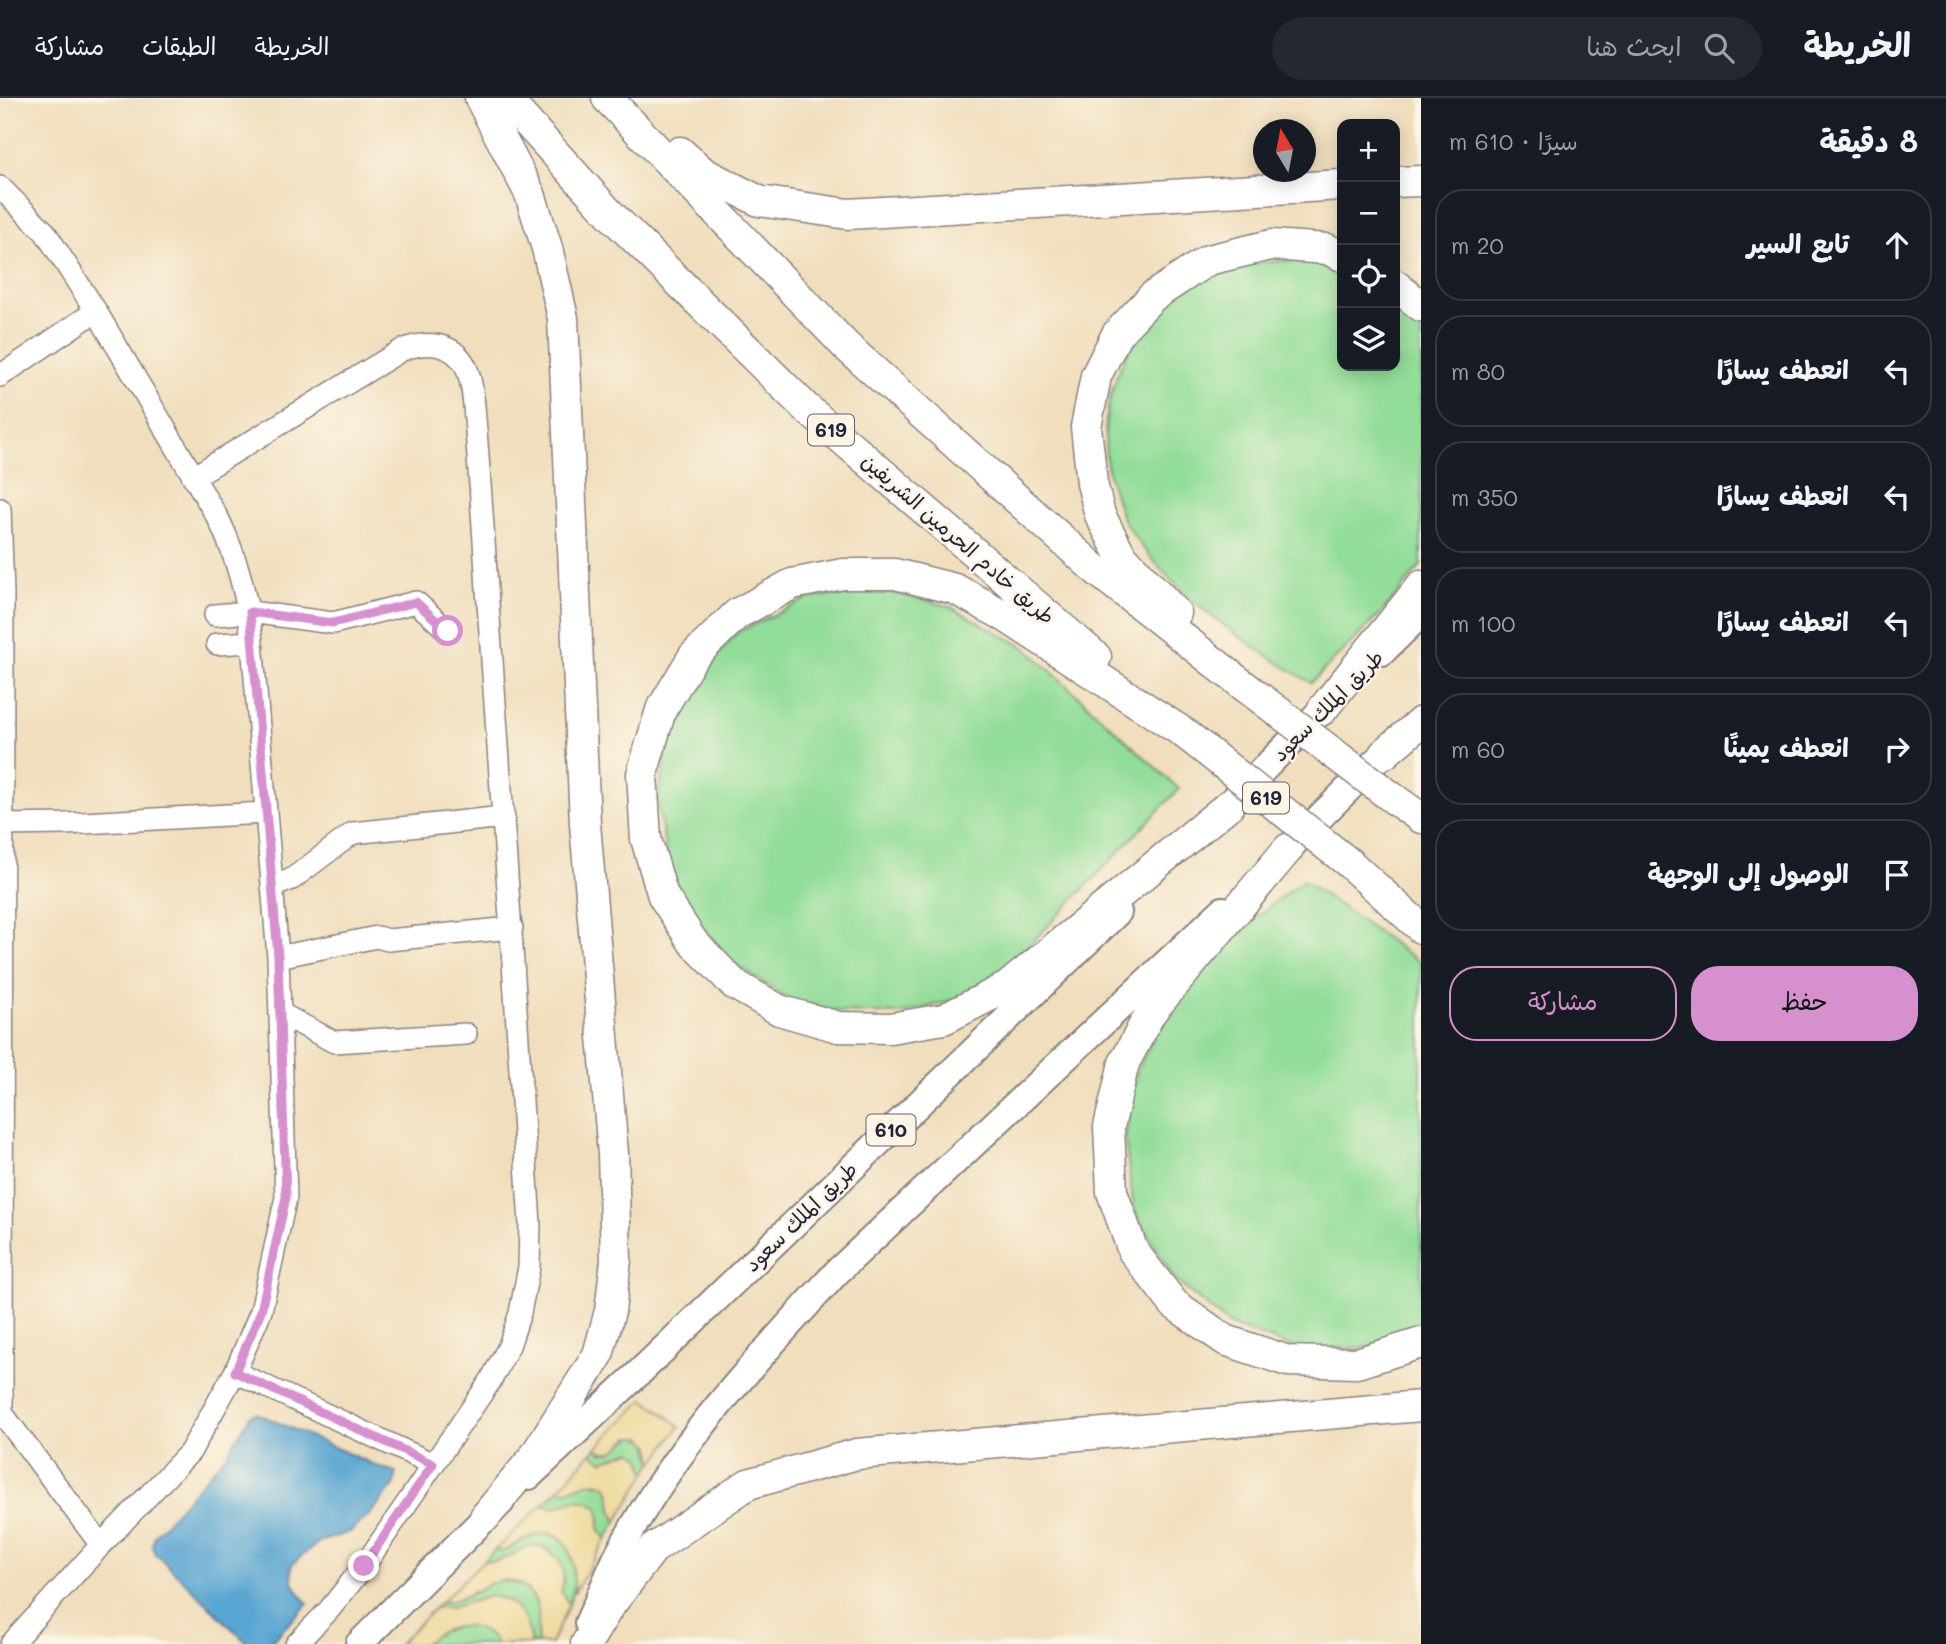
<!DOCTYPE html>
<html lang="ar">
<meta charset="utf-8">
<style>
body{margin:0;font-family:Mali,"Playpen Sans Arabic",sans-serif;background:#242831;color:#f1f3f6;direction:rtl}
.controls{position:absolute;right:21px;top:21px;display:grid;overflow:hidden;border-radius:14px;box-shadow:0 4px 18px #0003}
.controls button{width:63px;height:63px;display:grid;place-items:center;padding:0;border:0;border-bottom:2px solid #363941;background:#171b24;color:#f1f3f6;font:35px sans-serif}
.compass{position:absolute;left:1253px;top:21px;width:63px;height:63px;border-radius:50%;background:#171b24;box-shadow:0 4px 18px #0003;rotate:350deg}
.stop{position:absolute;width:21px;height:21px;margin:-16px;border:5px solid #d690ce;border-radius:50%;background:#fff}
.stop.end{background:#d690ce;border-color:#fff;box-shadow:0 2px 7px #0008}
.list{margin:0;padding:0;list-style:none}
h2{display:flex;justify-content:space-between;align-items:center;height:91px;margin:0;padding:0 28px;font-size:30px}
h2 small{font-size:23px;font-weight:400;color:#9ea1a6}
.list li{display:grid;grid-template-columns:46px 1fr auto;gap:21px;align-items:center;box-sizing:border-box;height:112px;margin:0 14px 14px;padding:0 14px;border:2px solid #363941;border-radius:28px}
.list b{display:block;font-size:26px;white-space:nowrap}
.list em{font-size:23px;font-style:normal;color:#9ea1a6}
.actions{display:flex;gap:14px;padding:21px 28px}
.actions a{flex:1;padding:16px 0;border:2px solid #d690ce;border-radius:28px;text-align:center;font-size:24px;color:#d690ce}
.actions .main{background:#d690ce;color:#111}
.icon{flex:none;width:38px;height:38px;fill:none;stroke:currentColor;stroke-width:2;stroke-linecap:round;stroke-linejoin:round}
.map{position:relative;flex:none;width:1421px;height:1546px;overflow:hidden;direction:ltr}
header{display:flex;align-items:center;gap:42px;box-sizing:border-box;height:98px;padding:0 35px;background:#171b24;border-bottom:2px solid #363941}
header strong{font-size:33px}
nav{display:flex;gap:38px;margin-inline-start:auto;font-size:24px}
.search{width:490px;height:63px;background:#242831;display:flex;align-items:center;gap:18px;box-sizing:border-box;padding:0 24px;border-radius:38px;color:#9ea1a6;font-size:26px}
main{display:flex}
aside{flex:1;background:#171b24}
.map>svg:first-child{display:block}
.green{fill:#92dd99;stroke:#5a806a;stroke-width:2}
.sand{fill:#eeda9e;stroke:#887e6c;stroke-width:2}
.water{fill:#5aa6d2;stroke:#3e6486;stroke-width:2}
.lines{fill:none;stroke-linecap:round;stroke-linejoin:round}
.minor-casing{stroke:#89807c;stroke-width:24}
.major-casing{stroke:#89807c;stroke-width:30}
.highway-casing{stroke:#89807c;stroke-width:33}
.minor{stroke:#fff;stroke-width:21}
.major{stroke:#fff;stroke-width:26}
.highway{stroke:#fff;stroke-width:30}
.highway-bridge-casing{stroke:#89807c;stroke-width:33;stroke-linecap:butt}
.highway-bridge{stroke:#fff;stroke-width:30}
.route{stroke:#d690ce;stroke-width:9}
.labels{text-anchor:middle;stroke-width:5;stroke-linejoin:round;paint-order:stroke}
.shield{fill:#fcf5e5;stroke:#63616e;stroke-width:2}
.shield-label{font-size:19px;font-weight:bold;fill:#22223b}
.street-label{font-size:21px;fill:#22223b;stroke:#fcf5e5}
</style>
<header>
<strong>الخريطة</strong>
<div class="search"><svg class="icon" aria-label="search" viewBox="0 0 24 24"><circle cx="10" cy="10" r="6"/><path d="M15 15l6 6"/></svg>ابحث هنا</div>
<nav><a>الخريطة</a><a>الطبقات</a><a>مشاركة</a></nav>
</header>
<main>
<aside>
<h2>8 دقيقة<small>سيرًا · 610 m</small></h2>
<ul class="list">
<li><svg class="icon" aria-label="ahead" viewBox="0 0 24 24"><path d="M12 20V5M6 11l6-6 6 6"/></svg><div><b>تابع السير</b></div><em>20 m</em></li>
<li><svg class="icon" aria-label="left" viewBox="0 0 24 24"><path d="M17 20v-9H6M10 6l-5 5 5 5"/></svg><div><b>انعطف يسارًا</b></div><em>80 m</em></li>
<li><svg class="icon" aria-label="left" viewBox="0 0 24 24"><path d="M17 20v-9H6M10 6l-5 5 5 5"/></svg><div><b>انعطف يسارًا</b></div><em>350 m</em></li>
<li><svg class="icon" aria-label="left" viewBox="0 0 24 24"><path d="M17 20v-9H6M10 6l-5 5 5 5"/></svg><div><b>انعطف يسارًا</b></div><em>100 m</em></li>
<li><svg class="icon" aria-label="right" viewBox="0 0 24 24"><path d="M7 20v-9h11M14 6l5 5-5 5"/></svg><div><b>انعطف يمينًا</b></div><em>60 m</em></li>
<li><svg class="icon" aria-label="arrive" viewBox="0 0 24 24"><path d="M6 21V4h12l-3 4 3 4H6"/></svg><div><b>الوصول إلى الوجهة</b></div></li>
</ul>
<div class="actions"><a class="main">حفظ</a><a>مشاركة</a></div>
</aside>
<div class="map">
<svg width="1421" height="1546" viewBox="0 0 1421 1546">
<rect width="100%" height="100%" fill="#fcf5e5"/>
<filter id="ink" filterUnits="userSpaceOnUse"><feTurbulence type="fractalNoise" baseFrequency=".0143" numOctaves="2"/><feDisplacementMap in="SourceGraphic" scale="14" xChannelSelector="R" yChannelSelector="G"/><feConvolveMatrix kernelMatrix="1 2 1 2 8 2 1 2 1" color-interpolation-filters="sRGB"/></filter>
<filter id="wash" filterUnits="userSpaceOnUse"><feTurbulence type="fractalNoise" baseFrequency=".00686" numOctaves="4" result="noise"/><feDisplacementMap in="SourceGraphic" scale="28" xChannelSelector="R" yChannelSelector="G"/><feGaussianBlur stdDeviation="1.57" result="paint"/><feColorMatrix in="noise" values="0 0 0 0 0 0 0 0 0 0 0 0 0 0 0 0 0 1.4 0 .05"/><feComposite in="paint" operator="in"/></filter>
<g filter="url(#wash)">
<rect width="100%" height="100%" fill="#f0debd"/>
<path class="green" d="M 1301,162 L 1342,171 L 1342,268 L 1395,268 L 1395,200 L 1421,228 L 1421,468 L 1382,514 L 1311,585 C 1238,540 1172,498 1124,423 C 1118,413 1116,399 1112,388 C 1087,306 1132,209 1213,176 C 1242,165 1270,163 1301,162 Z
M 880,492 L 949,508 L 1026,550 L 1179,691 L 1004,874 L 964,899 L 902,916 L 839,914 L 790,902 L 729,862 L 689,813 L 669,770 L 657,702 L 666,659 L 690,588 L 738,534 L 809,500 Z
M 1303,782 L 1421,865 L 1421,1230 L 1370,1249 L 1301,1252 L 1230,1227 L 1174,1181 L 1134,1112 L 1125,1041 L 1137,972 L 1169,912 L 1233,837 Z
M 635,1338 C 654,1342 647,1351 653,1365 L 646,1375 L 640,1359 L 632,1353 L 603,1363 L 591,1355 L 596,1350 L 603,1355 Z
M 590,1384 L 606,1387 C 614,1398 609,1413 617,1423 L 606,1441 L 599,1431 L 600,1416 C 586,1414 553,1412 543,1406 L 557,1393 L 567,1393 Z
M 544,1435 C 553,1437 564,1439 569,1448 C 578,1463 575,1492 569,1506 L 561,1494 C 564,1483 562,1478 559,1467 C 544,1424 509,1470 483,1463 L 496,1451 L 500,1454 C 516,1449 527,1438 544,1435 Z
M 495,1483 C 518,1482 536,1492 539,1517 C 540,1527 537,1536 538,1546 L 531,1546 C 530,1533 526,1526 519,1515 C 494,1479 468,1516 436,1509 L 441,1504 C 463,1506 476,1491 495,1483 Z
M 459,1528 C 477,1528 487,1532 498,1546 L 423,1546 L 441,1534 Z"/>
<path class="sand" d="M 644,1301 L 680,1328 L 653,1365 L 651,1348 L 642,1339 L 629,1339 C 618,1351 611,1360 596,1350 Z
M 632,1353 L 640,1359 L 646,1375 L 617,1423 C 609,1413 614,1398 606,1387 C 584,1378 575,1395 557,1393 L 591,1355 L 603,1363 Z
M 572,1403 L 585,1403 L 597,1408 L 600,1416 L 599,1431 L 606,1441 L 574,1495 C 575,1470 573,1426 536,1437 C 523,1440 513,1450 500,1454 L 496,1451 L 543,1406 L 554,1410 Z
M 530,1447 C 557,1452 569,1467 561,1494 L 569,1506 L 551,1546 L 538,1546 C 536,1533 541,1520 537,1507 C 535,1500 530,1494 524,1489 C 496,1467 470,1506 441,1504 L 483,1463 C 501,1467 514,1454 530,1447 Z
M 491,1498 C 519,1503 528,1520 531,1546 L 498,1546 C 483,1527 461,1523 439,1535 C 433,1538 427,1545 420,1546 C 414,1546 405,1546 398,1546 L 436,1509 L 451,1510 Z"/>
<path class="water" d="M 256,1315 L 379,1369 L 396,1374 L 395,1386 L 371,1415 L 350,1434 L 319,1444 L 292,1466 C 290,1484 296,1492 308,1506 L 269,1546 L 248,1546 L 155,1455 L 152,1447 L 155,1437 L 227,1356 L 250,1318 Z"/>
</g>
<g filter="url(#ink)">
<g class="lines">
<defs>
<path id="minor" d="M 0,89 L 45,134 L 96,213 L 219,422 C 238,462 248,500 252,544 L 278,859 L 286,1099 L 261,1213 L 235,1274 L 190,1354 L 101,1447 L 11,1546
M 0,278 L 96,213
M 193,379 L 402,252 C 425,243 453,243 466,269 C 474,287 474,313 476,332 C 480,385 484,438 487,491 C 502,703 517,914 530,1126 L 529,1169 L 520,1215 L 509,1248 L 491,1282 L 364,1468 L 329,1512 L 296,1546
M 0,411 L 3,496 L 2,1315 L 101,1447
M 215,517 L 250,514 L 333,525 L 416,504 L 448,533
M 217,546 L 252,544
M 0,727 L 65,726 L 265,715
M 272,789 L 292,781 L 353,735 L 504,719
M 278,859 L 377,839 L 388,842 L 512,830
M 280,915 L 334,944 L 466,936
M 235,1274 L 433,1366"/>
<path id="major" d="M 1382,554 L 1421,516
M 1236,699 L 1317,617
M 1292,747 L 1376,663
M 529,1378 L 643,1271 L 1118,814
M 588,1525 C 598,1504 606,1482 616,1461 C 670,1353 756,1262 837,1174 L 1223,812
M 359,1546 L 501,1404"/>
<path id="highway" d="M 480,0 L 530,96 L 547,150 L 563,220 L 585,726 L 613,1056 L 616,1162 L 610,1213 L 598,1257 L 534,1359 L 485,1419
M 505,0 L 610,116 L 805,309 L 1096,559
M 607,0 L 846,248 L 1095,471 L 1243,587
M 680,54 L 704,75 L 759,103 L 848,116 L 1342,87
M 1395,84 L 1421,83
M 1395,187 L 1421,208
M 1176,515 L 1121,457 L 1100,417 L 1092,385 L 1086,329 L 1096,278 L 1117,236 L 1152,199 L 1208,162 L 1271,147 L 1327,151 L 1342,158
M 1322,612 L 1421,488
M 1184,635 L 1003,517 L 955,491 L 895,476 L 843,476 L 792,486 L 737,516 L 693,559 L 661,612 L 642,676 L 646,741 L 663,798 L 693,844 L 734,886 L 779,912 L 838,929 L 890,930 L 944,921 L 1007,889 L 1229,707
M 1384,656 L 1421,624
M 1390,698 L 1421,720
M 1288,751 L 1151,914 L 1124,965 L 1109,1029 L 1112,1094 L 1133,1153 L 1174,1206 L 1225,1242 L 1288,1263 L 1357,1265 L 1421,1245
M 1349,765 L 1421,830
M 586,1546 L 608,1510 L 653,1451 L 748,1386 L 857,1356 L 1421,1308"/>
</defs>
<use href="#minor" class="minor-casing"/>
<use href="#major" class="major-casing"/>
<use href="#highway" class="highway-casing"/>
<use href="#minor" class="minor"/>
<use href="#major" class="major"/>
<use href="#highway" class="highway"/>
<defs>
<path id="highway-bridge" d="M 1243,587 L 1390,698
M 1184,635 L 1349,765"/>
</defs>
<use href="#highway-bridge" class="highway-bridge-casing"/>
<use href="#highway-bridge" class="highway-bridge"/>
</g>
</g>
<g class="lines" filter="url(#ink)">
<path class="route" d="M 364,1468 L 433,1366 L 235,1274 L 261,1213 L 286,1099 L 278,859 L 250,514 L 333,525 L 416,504 L 448,533"/>
</g>
<g class="labels">
<g class="shield">
<rect x="808" y="316.5" width="46" height="31" rx="5"/>
<rect x="1243" y="684.5" width="46" height="31" rx="5"/>
<rect x="866.5" y="1016.5" width="49" height="31" rx="5"/>
</g>
<g class="shield-label">
<text x="831" y="339">619</text>
<text x="1266" y="707">619</text>
<text x="891" y="1039">610</text>
</g>
<g class="street-label">
<text transform="translate(958 441) rotate(41)" y="7">طريق خادم الحرمين الشريفين</text>
<text transform="translate(1328 608) rotate(-45)" y="7">طريق الملك سعود</text>
<text transform="translate(801 1119) rotate(-44)" y="7">طريق الملك سعود</text>
</g>
</g>
</svg>
<div class="controls">
<button>+</button>
<button>−</button>
<button><svg class="icon" aria-label="locate" viewBox="0 0 24 24"><circle cx="12" cy="12" r="6"/><path d="M12 2v4M12 18v4M2 12h4M18 12h4"/></svg></button>
<button><svg class="icon" aria-label="layers" viewBox="0 0 24 24"><path d="M12 4l9 5-9 5-9-5zM3 14l9 5 9-5"/></svg></button>
</div>
<svg class="compass" viewBox="-18 -18 36 36"><path d="M0-13l5 13h-10z" fill="#e53935"/><path d="M0 13l5-13h-10z" fill="#9ea1a6"/></svg>
<div class="stop" style="left:448px;top:533px"></div>
<div class="stop end" style="left:364px;top:1468px"></div>
</div>
</main>
